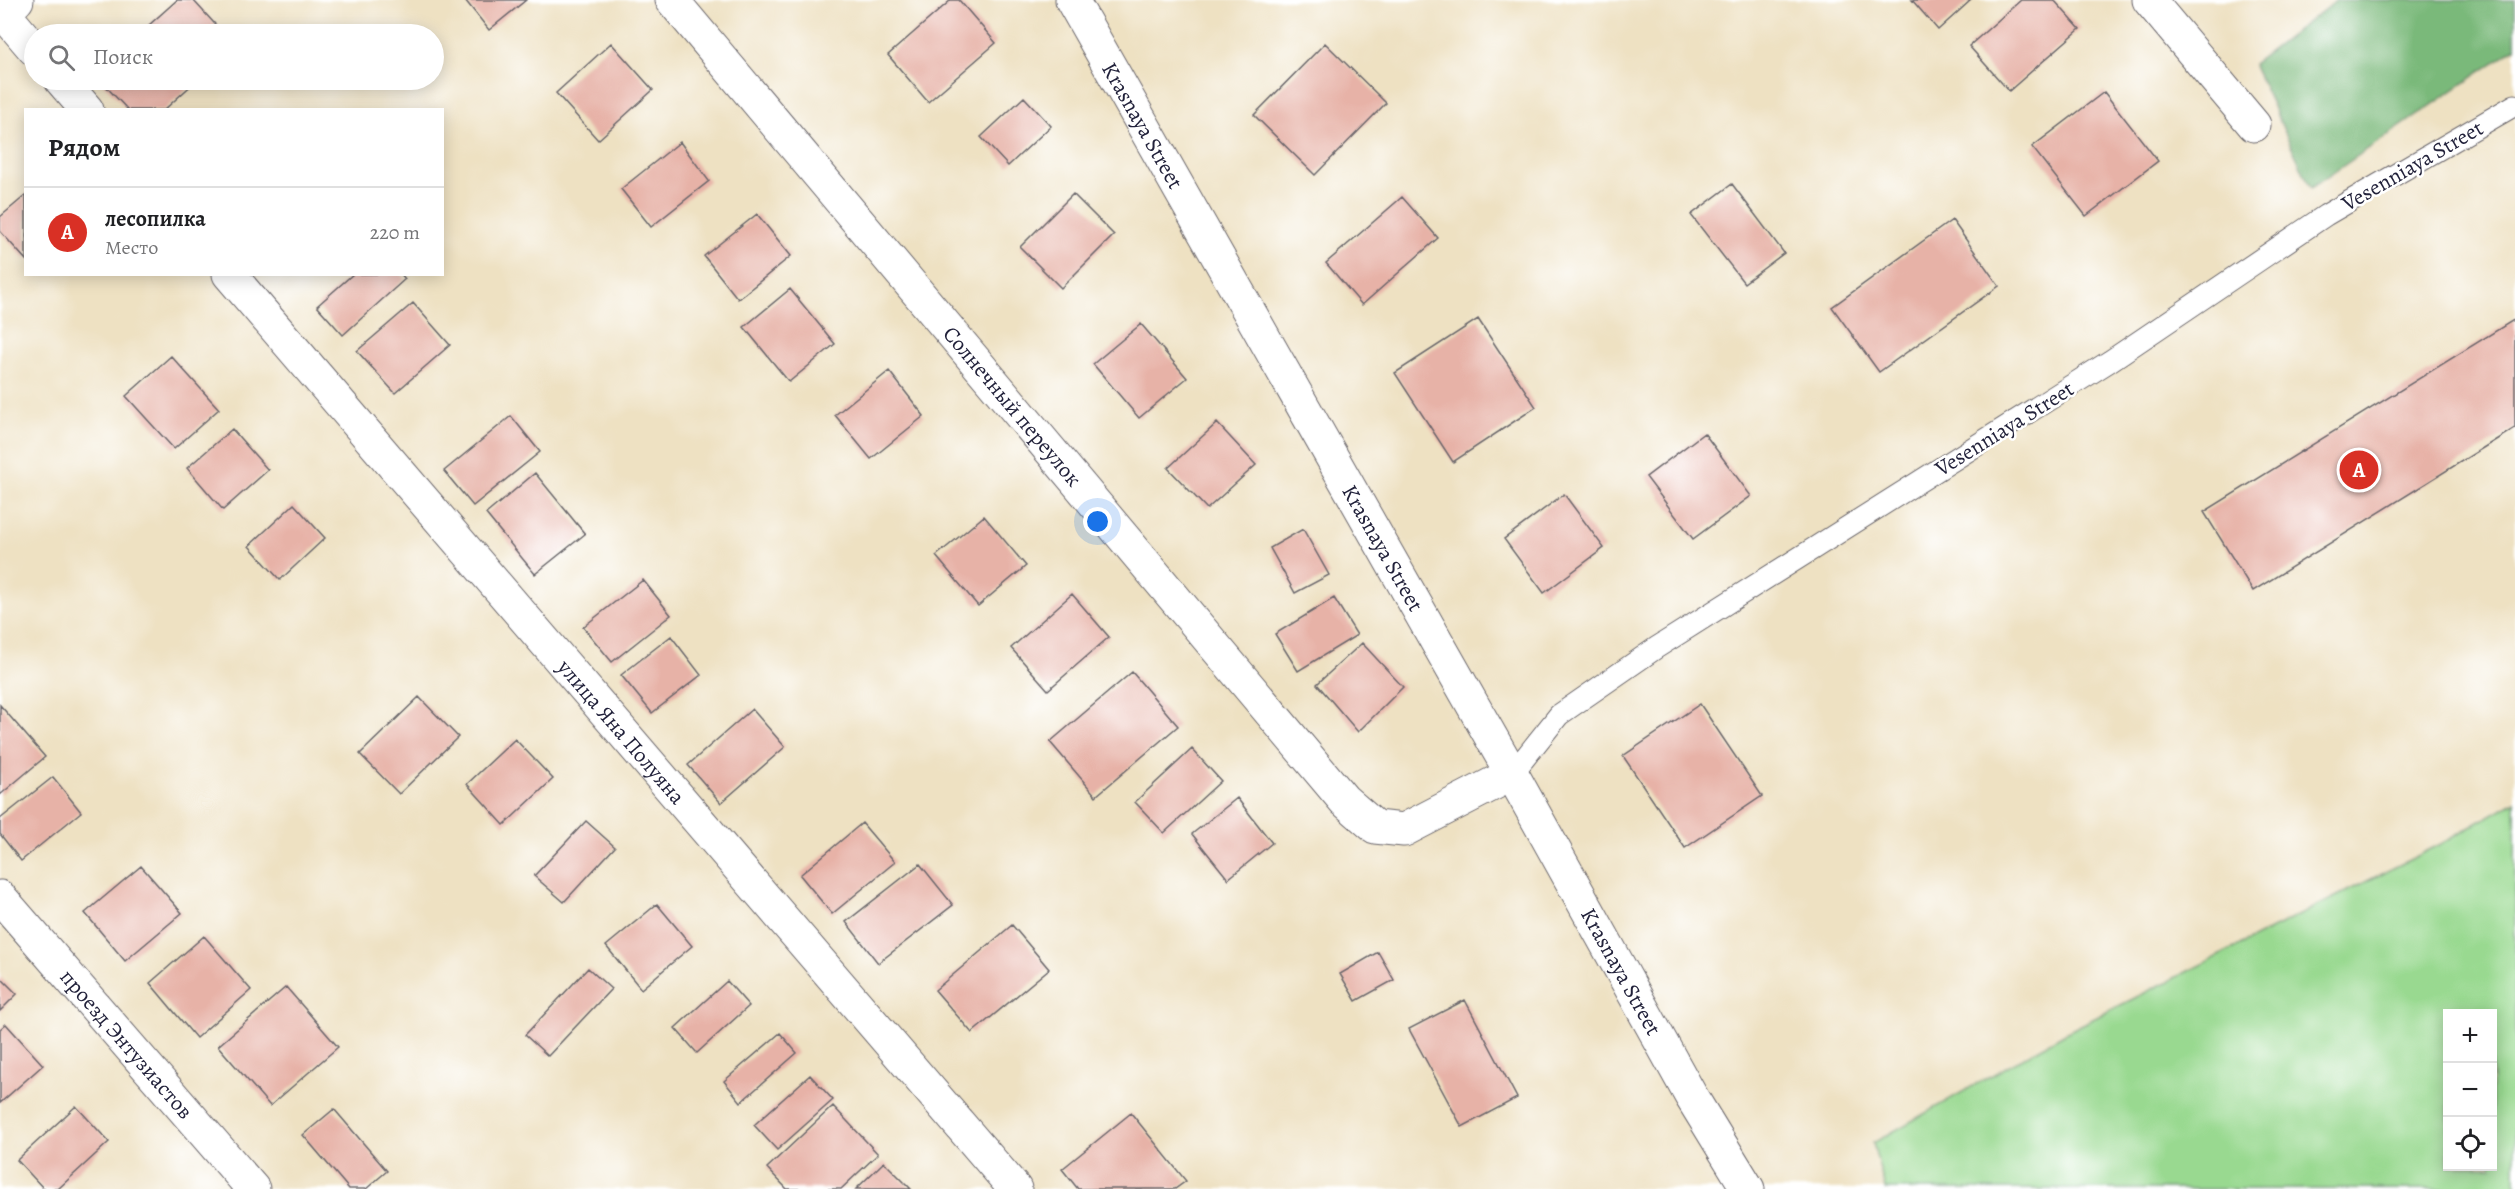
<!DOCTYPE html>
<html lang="ru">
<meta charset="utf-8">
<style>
body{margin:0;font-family:Alegreya,serif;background:#f6f6f6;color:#202124}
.controls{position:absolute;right:18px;bottom:18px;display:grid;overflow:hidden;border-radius:0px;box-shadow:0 3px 15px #0003}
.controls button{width:54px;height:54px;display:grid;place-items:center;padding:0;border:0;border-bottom:2px solid #e0e0e0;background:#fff;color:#202124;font:30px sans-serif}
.you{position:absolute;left:1098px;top:522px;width:21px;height:21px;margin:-15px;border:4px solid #fff;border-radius:50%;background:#1a73e8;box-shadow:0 0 0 9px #1a73e833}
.badge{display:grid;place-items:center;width:39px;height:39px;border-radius:50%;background:#d93025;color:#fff;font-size:20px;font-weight:700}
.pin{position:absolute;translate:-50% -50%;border:3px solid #fff;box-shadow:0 2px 6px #0006}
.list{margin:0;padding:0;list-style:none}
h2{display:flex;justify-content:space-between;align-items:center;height:78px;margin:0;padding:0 24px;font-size:26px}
h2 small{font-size:20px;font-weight:400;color:#757577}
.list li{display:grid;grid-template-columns:39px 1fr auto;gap:18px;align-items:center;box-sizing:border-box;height:90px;padding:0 24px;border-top:2px solid #e0e0e0}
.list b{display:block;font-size:22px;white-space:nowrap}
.list p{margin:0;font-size:20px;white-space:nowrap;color:#757577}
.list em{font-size:20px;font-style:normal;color:#757577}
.icon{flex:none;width:33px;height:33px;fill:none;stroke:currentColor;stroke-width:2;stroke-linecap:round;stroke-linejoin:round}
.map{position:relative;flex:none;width:2515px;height:1189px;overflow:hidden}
.search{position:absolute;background:#fff;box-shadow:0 3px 15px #0003;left:24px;top:24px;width:420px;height:66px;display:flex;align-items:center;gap:15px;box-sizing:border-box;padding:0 21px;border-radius:33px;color:#757577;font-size:22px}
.panel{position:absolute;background:#fff;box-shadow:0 3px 15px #0003;left:24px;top:108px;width:420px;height:168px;border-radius:0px}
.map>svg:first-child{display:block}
.green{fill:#99d990;stroke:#5e7e66;stroke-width:1.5;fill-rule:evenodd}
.forest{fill:#7ab97a;stroke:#4e6e5a;stroke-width:1.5}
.building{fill:#e7b2a7}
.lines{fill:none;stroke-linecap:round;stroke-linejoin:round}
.lane-casing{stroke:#69656a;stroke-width:23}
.street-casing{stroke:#69656a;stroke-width:35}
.secondary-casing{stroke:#69656a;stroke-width:35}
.lane{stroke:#fff;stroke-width:21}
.street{stroke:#fff;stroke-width:33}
.secondary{stroke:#fff;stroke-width:33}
.labels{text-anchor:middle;stroke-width:5;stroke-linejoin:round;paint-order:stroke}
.street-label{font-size:22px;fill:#22223b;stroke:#fff}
</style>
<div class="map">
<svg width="2515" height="1189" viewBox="0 0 2515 1189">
<rect width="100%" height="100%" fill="#fff"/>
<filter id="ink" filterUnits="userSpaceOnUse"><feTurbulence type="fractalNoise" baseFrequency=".0167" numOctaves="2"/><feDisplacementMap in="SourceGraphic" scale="12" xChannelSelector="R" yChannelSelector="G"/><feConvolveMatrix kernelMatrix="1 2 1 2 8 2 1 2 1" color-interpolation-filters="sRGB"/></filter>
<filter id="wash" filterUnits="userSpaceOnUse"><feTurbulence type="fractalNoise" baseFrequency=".008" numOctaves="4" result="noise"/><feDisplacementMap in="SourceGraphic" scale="24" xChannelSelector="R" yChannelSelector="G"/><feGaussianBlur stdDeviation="1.35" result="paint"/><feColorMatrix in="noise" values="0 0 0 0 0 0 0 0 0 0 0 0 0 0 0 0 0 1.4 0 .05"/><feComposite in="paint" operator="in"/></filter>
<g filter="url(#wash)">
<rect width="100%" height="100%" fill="#eee1c2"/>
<path class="green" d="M 2515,801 L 2515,1189 L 1885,1189 L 1873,1143 L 2069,1031 L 2441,844 ZM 2448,1014 L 2492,1014 L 2492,1166 L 2448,1166 Z"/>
<path class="forest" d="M 2337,0 L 2515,0 L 2515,48 L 2311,188 L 2253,64 Z"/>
<g id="blocks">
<path class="building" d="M 177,0 L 193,0 L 224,34 L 139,34 Z
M 465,0 L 526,0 L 489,30 Z
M 951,0 L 959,0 L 996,43 L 928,102 L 888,55 Z
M 1912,0 L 1971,0 L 1938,30 Z
M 2021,0 L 2054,0 L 2080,29 L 2009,91 L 1969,46 Z
M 611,43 L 653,90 L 598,140 L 556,93 Z
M 1325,43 L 1386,103 L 1315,175 L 1254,115 Z
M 100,80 L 197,80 L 164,110 L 128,110 Z
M 2104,92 L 2158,161 L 2086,216 L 2032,147 Z
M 1024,97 L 1051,126 L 1008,166 L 981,137 Z
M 680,142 L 709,181 L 651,227 L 621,189 Z
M 1732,184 L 1784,253 L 1744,283 L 1691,215 Z
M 1073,194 L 1114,235 L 1061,288 L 1020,247 Z
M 26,195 L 26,260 L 0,231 L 0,217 Z
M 1402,197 L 1438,238 L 1362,305 L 1326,263 Z
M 757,214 L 791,256 L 738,299 L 704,256 Z
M 1952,220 L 1999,286 L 1879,372 L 1832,307 Z
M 353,274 L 401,274 L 405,279 L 343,335 L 317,306 Z
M 790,289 L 835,344 L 789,382 L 744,327 Z
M 413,303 L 450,345 L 395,393 L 357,351 Z
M 1478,319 L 1536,407 L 1453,462 L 1395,373 Z
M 2515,319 L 2515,428 L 2253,591 L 2204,512 Z
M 1141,324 L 1187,378 L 1139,418 L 1093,364 Z
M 171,356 L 219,409 L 174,449 L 126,396 Z
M 889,371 L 924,416 L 871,459 L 835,415 Z
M 511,416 L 540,452 L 473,506 L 444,471 Z
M 1217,423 L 1256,465 L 1207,509 L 1168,468 Z
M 232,429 L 268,470 L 223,510 L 187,468 Z
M 1704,433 L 1751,496 L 1693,539 L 1646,477 Z
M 535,473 L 585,534 L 535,574 L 486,514 Z
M 1564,494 L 1604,548 L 1544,593 L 1504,539 Z
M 294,504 L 325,538 L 280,580 L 249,546 Z
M 984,516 L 1026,566 L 978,606 L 936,556 Z
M 1303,529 L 1329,575 L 1295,593 L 1270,548 Z
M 643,580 L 671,615 L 612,662 L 583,627 Z
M 1072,594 L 1109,637 L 1048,690 L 1011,648 Z
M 1334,598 L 1357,635 L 1298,671 L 1275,634 Z
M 671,636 L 701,675 L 652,713 L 621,675 Z
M 1362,643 L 1403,687 L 1358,732 L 1317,684 Z
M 1132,672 L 1178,726 L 1096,796 L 1050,742 Z
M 419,697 L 458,737 L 399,794 L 360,754 Z
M 1700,704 L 1762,796 L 1685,848 L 1623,756 Z
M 0,705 L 45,757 L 0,795 Z
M 752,709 L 785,747 L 721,803 L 688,765 Z
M 515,739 L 553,779 L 504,825 L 467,784 Z
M 1192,749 L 1221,781 L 1164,833 L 1135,802 Z
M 53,777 L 81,812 L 21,861 L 0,834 L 0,819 Z
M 1237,798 L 1272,843 L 1228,879 L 1192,834 Z
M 586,821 L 615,847 L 564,902 L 534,876 Z
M 862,823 L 895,862 L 832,914 L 800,875 Z
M 920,864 L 953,905 L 878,963 L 846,922 Z
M 141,866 L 182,913 L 125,961 L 85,913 Z
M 657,904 L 692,946 L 641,989 L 606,946 Z
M 1012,925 L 1049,969 L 972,1033 L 935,990 Z
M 204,936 L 251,990 L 196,1038 L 150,983 Z
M 1378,952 L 1394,980 L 1356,1001 L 1340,974 Z
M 588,968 L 611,989 L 548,1056 L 525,1035 Z
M 0,977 L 17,994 L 0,1011 Z
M 727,981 L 749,1006 L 697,1053 L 675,1028 Z
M 286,987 L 338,1047 L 270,1106 L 218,1046 Z
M 1465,1000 L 1517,1098 L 1462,1127 L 1409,1029 Z
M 6,1024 L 43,1065 L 0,1103 L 0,1029 Z
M 780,1033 L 797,1053 L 741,1102 L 724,1081 Z
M 810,1075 L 833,1100 L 777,1150 L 754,1125 Z
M 76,1106 L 109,1142 L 58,1189 L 44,1189 L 17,1160 Z
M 833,1106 L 878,1154 L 841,1189 L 787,1189 L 767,1168 Z
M 334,1109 L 387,1171 L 366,1189 L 349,1189 L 303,1135 Z
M 1131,1113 L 1186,1181 L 1175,1189 L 1078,1189 L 1062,1169 Z
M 884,1162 L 911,1189 L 856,1189 Z"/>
</g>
</g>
<g filter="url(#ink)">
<use href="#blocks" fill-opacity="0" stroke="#69656a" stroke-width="1.5"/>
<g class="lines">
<defs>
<path id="lane" d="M 1512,774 L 1559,715 L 1656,648 L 2110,361 L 2326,215 L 2515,105"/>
<g id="street">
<path id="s1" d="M 672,0 L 1344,800 L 1375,827 L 1404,830 L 1512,774"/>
<path id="s2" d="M 1072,0 L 1512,774 L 1691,1096 L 1748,1189"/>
<path d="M 2149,0 L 2254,125"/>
<path d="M 0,9 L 34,49"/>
<path d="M 61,80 L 87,110"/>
<path id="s3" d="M 229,274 L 1015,1189"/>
<path id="s4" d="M 0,897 L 253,1189"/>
</g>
<path id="secondary" d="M 0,17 L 17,0"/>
</defs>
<use href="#lane" class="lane-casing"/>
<use href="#street" class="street-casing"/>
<use href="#secondary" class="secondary-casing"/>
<use href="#lane" class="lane"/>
<use href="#street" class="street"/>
<use href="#secondary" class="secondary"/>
</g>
</g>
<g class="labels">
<g class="street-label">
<text dy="8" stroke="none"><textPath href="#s2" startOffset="144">Krasnaya Street</textPath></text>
<text transform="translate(2412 165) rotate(-30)" y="8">Vesenniaya Street</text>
<text dy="8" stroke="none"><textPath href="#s1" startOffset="530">Солнечный переулок</textPath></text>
<text transform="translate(2004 428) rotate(-32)" y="8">Vesenniaya Street</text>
<text dy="8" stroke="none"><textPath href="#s2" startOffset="630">Krasnaya Street</textPath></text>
<text dy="8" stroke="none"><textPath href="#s3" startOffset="603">улица Яна Полуяна</textPath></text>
<text dy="8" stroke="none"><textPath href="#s2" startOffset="1116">Krasnaya Street</textPath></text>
<text dy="8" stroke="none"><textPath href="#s4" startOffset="194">проезд Энтузиастов</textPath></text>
</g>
</g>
</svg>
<div class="controls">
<button>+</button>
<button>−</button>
<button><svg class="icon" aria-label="locate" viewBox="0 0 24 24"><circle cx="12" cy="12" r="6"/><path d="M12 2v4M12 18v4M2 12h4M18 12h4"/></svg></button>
</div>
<div class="you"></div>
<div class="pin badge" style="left:2359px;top:470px">A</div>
<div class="search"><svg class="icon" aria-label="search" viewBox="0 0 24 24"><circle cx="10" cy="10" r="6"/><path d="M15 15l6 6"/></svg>Поиск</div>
<section class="panel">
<h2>Рядом<small></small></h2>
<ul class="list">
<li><span class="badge">A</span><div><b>лесопилка</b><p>Место</p></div><em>220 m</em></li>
</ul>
</section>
</div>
